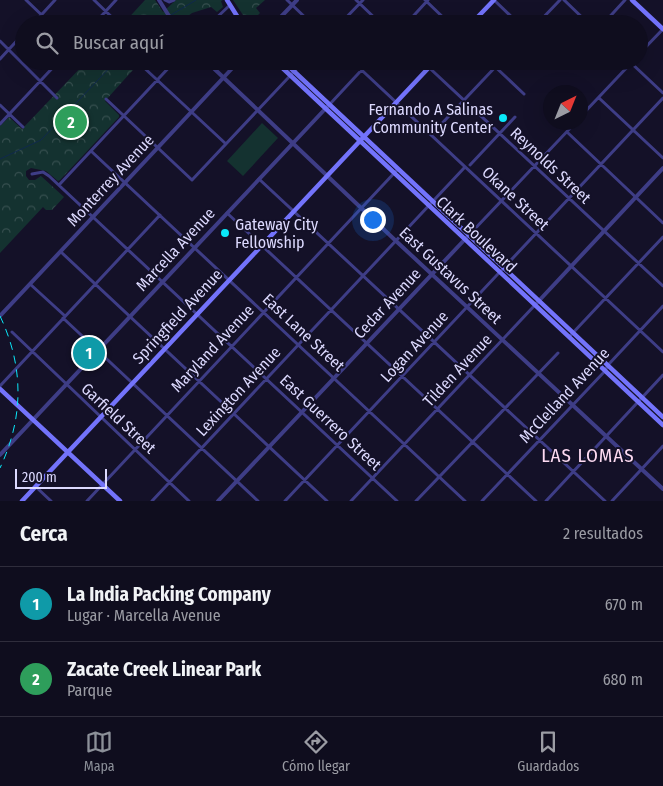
<!DOCTYPE html>
<html lang="es">
<meta charset="utf-8">
<style>
body{margin:0;font-family:"Fira Sans Condensed",sans-serif;background:#181627;color:#f1f3f6}
.compass{position:absolute;left:543px;top:85px;width:45px;height:45px;border-radius:50%;background:#0f0d1e;box-shadow:0 5px 20px #0002;rotate:43deg}
.scale{position:absolute;left:15px;bottom:12px;width:92px;box-sizing:border-box;padding-left:5px;border:2px solid #dcd9fe;border-top:0;font-size:14px;line-height:18px;white-space:nowrap;color:#dcd9fe;-webkit-text-stroke:4px #141128;paint-order:stroke}
.you{position:absolute;left:372px;top:219px;width:18px;height:18px;margin:-12px;border:4px solid #fff;border-radius:50%;background:#1a73e8;box-shadow:0 0 0 8px #1a73e833}
.badge{display:grid;place-items:center;width:32px;height:32px;border-radius:50%;background:#8c9099;color:#fff;font-size:16px;font-weight:700}
.pin{position:absolute;translate:-50% -50%;border:2px solid #fff;box-shadow:0 1px 5px #0006}
.list{margin:0;padding:0;list-style:none}
h2{display:flex;justify-content:space-between;align-items:center;height:65px;margin:0;padding:0 20px;font-size:21px}
h2 small{font-size:16px;font-weight:400;color:#9b9ca4}
.list li{display:grid;grid-template-columns:32px 1fr auto;gap:15px;align-items:center;box-sizing:border-box;height:75px;padding:0 20px;border-top:1px solid #2f2d3c}
.list b{display:block;font-size:19px;white-space:nowrap}
.list p{margin:0;font-size:16px;white-space:nowrap;color:#9b9ca4}
.list em{font-size:16px;font-style:normal;color:#9b9ca4}
.icon{flex:none;width:28px;height:28px;fill:none;stroke:currentColor;stroke-width:2;stroke-linecap:round;stroke-linejoin:round}
.map{position:relative;flex:none;width:663px;height:501px;overflow:hidden}
.search{position:absolute;background:#0f0d1e;box-shadow:0 5px 20px #0002;left:15px;right:15px;top:15px;height:55px;display:flex;align-items:center;gap:12px;box-sizing:border-box;padding:0 18px;border-radius:28px;color:#9b9ca4;font-size:19px}
.sheet{height:215px;background:#0f0d1e}
nav{display:flex;justify-content:space-around;align-items:center;box-sizing:border-box;height:70px;border-top:1px solid #2f2d3c;background:#0f0d1e;font-size:14px;color:#9b9ca4}
nav a{display:grid;justify-items:center;gap:2px}
nav .on{color:#8c9099}
.map>svg:first-child{display:block}
.grass{fill:#143230}
.forest{fill:url(#forest-crowns)}
.lines{fill:none;stroke-linecap:round;stroke-linejoin:round}
.stream{stroke:#10294d;stroke-width:1}
.minor{stroke:#3e3d86;stroke-width:3}
.tertiary{stroke:#3e3d86;stroke-width:4}
.secondary{stroke:#7373fb;stroke-width:4.5}
.rail{stroke:#0ae8f9;stroke-width:1;stroke-dasharray:8 6;stroke-linecap:butt}
.poi-dot{fill:#0ae8f9;stroke:#141128;stroke-width:2}
.labels{text-anchor:middle;stroke-width:4;stroke-linejoin:round;paint-order:stroke}
.poi-label{font-size:16px;fill:#dcd9fe;stroke:#141128;text-anchor:end}
.street-label{font-size:16px;fill:#dcd9fe;stroke:#141128}
.quarter-label{font-size:19px;letter-spacing:1px;fill:#fedbf2;stroke:#141128}
</style>
<div class="map">
<svg width="663" height="501" viewBox="0 0 663 501">
<defs>
<pattern id="forest-crowns" width="20" height="18" patternUnits="userSpaceOnUse" patternTransform="scale(1.25)"><rect width="20" height="18" fill="#143230"/><path d="M2 6a3 3 0 1 1 6 0M12 15a3 3 0 1 1 6 0" fill="none" stroke="#364f4f"/></pattern>
</defs>
<rect width="100%" height="100%" fill="#141128"/>
<path class="grass" d="M 262,123 L 278,138 L 243,176 L 227,161 Z"/>
<path class="forest" d="M 145,0 L 155,0 L 163,12 L 176,0 L 223,0 L 221,1 L 223,7 L 217,12 L 211,7 L 192,13 L 177,24 L 123,24 Z
M 233,0 L 265,0 L 256,8 L 260,13 L 249,24 Z
M 87,61 L 141,61 L 105,101 L 119,115 L 119,117 L 60,180 L 58,181 L 46,171 L 31,168 L 26,171 L 26,176 L 29,180 L 35,180 L 41,176 L 64,197 L 52,210 L 46,210 L 43,207 L 0,253 L 0,126 L 9,117 L 22,129 Z"/>
<g class="lines">
<path class="stream" d="M 171,15 L 196,0
M 160,24 L 168,18
M 0,159 L 41,140 L 116,61"/>
<path class="minor" d="M 26,0 L 51,24
M 94,0 L 119,24
M 165,0 L 169,2 L 174,0
M 287,0 L 312,24
M 356,0 L 381,24
M 425,0 L 450,24
M 494,0 L 519,24
M 564,0 L 589,24
M 33,24 L 55,0
M 94,24 L 116,0
M 210,24 L 230,5
M 340,24 L 363,0
M 406,24 L 428,0
M 537,24 L 560,0
M 603,24 L 625,0
M 0,41 L 57,98
M 639,54 L 663,29
M 0,59 L 24,33
M 352,61 L 663,352
M 422,61 L 663,286
M 489,61 L 524,94
M 629,61 L 663,93
M 140,64 L 226,144
M 599,98 L 663,158
M 106,99 L 192,180 L 304,61
M 330,104 L 370,61
M 0,105 L 23,127
M 580,117 L 633,61
M 0,124 L 59,61
M 567,132 L 663,223
M 431,135 L 501,61
M 91,151 L 465,501
M 470,165 L 515,117
M 32,174 L 43,172 L 49,176 L 397,501
M 259,179 L 605,501
M 59,185 L 175,61
M 227,213 L 536,501
M 469,235 L 576,122
M 61,252 L 327,501
M 30,284 L 65,316
M 63,318 L 258,501
M 12,332 L 189,501
M 569,337 L 663,237
M 0,386 L 160,215
M 36,487 L 51,501
M 87,501 L 398,169
M 152,501 L 465,167
M 285,501 L 663,98
M 351,501 L 535,305
M 416,501 L 558,353
M 482,501 L 605,371 L 608,365 L 663,306
M 546,501 L 663,375
M 612,501 L 663,446"/>
<path class="tertiary" d="M 159,0 L 174,24
M 274,24 L 297,0
M 206,61 L 396,241 L 663,489
M 535,305 L 663,168
M 0,316 L 239,61
M 0,455 L 327,107
M 218,501 L 469,235"/>
<path class="secondary" d="M 227,0 L 242,24
M 632,0 L 663,29
M 471,24 L 494,0
M 275,61 L 663,425
M 283,61 L 663,417
M 0,389 L 120,501
M 22,501 L 435,61"/>
<path class="rail" d="M 0,316 C 24,367 24,417 0,468"/>
</g>
<g class="poi-dot">
<circle cx="503" cy="118" r="5"/>
<circle cx="225" cy="233" r="5"/>
</g>
<g class="labels">
<g class="poi-label">
<text x="493" y="115">Fernando A Salinas<tspan x="493" dy="18">Community Center</tspan></text>
<text x="235" y="230" text-anchor="start">Gateway City<tspan x="235" dy="18">Fellowship</tspan></text>
</g>
<g class="street-label">
<text transform="translate(551 165) rotate(43)" y="6">Reynolds Street</text>
<text transform="translate(110 180) rotate(-47)" y="6">Monterrey Avenue</text>
<text transform="translate(516 198) rotate(43)" y="6">Okane Street</text>
<text transform="translate(477 234) rotate(43)" y="6">Clark Boulevard</text>
<text transform="translate(175 249) rotate(-47)" y="6">Marcella Avenue</text>
<text transform="translate(451 275) rotate(43)" y="6">East Gustavus Street</text>
<text transform="translate(387 303) rotate(-47)" y="6">Cedar Avenue</text>
<text transform="translate(177 316) rotate(-47)" y="6">Springfield Avenue</text>
<text transform="translate(304 332) rotate(43)" y="6">East Lane Street</text>
<text transform="translate(414 346) rotate(-47)" y="6">Logan Avenue</text>
<text transform="translate(212 348) rotate(-47)" y="6">Maryland Avenue</text>
<text transform="translate(457 370) rotate(-47)" y="6">Tilden Avenue</text>
<text transform="translate(238 391) rotate(-47)" y="6">Lexington Avenue</text>
<text transform="translate(564 395) rotate(-47)" y="6">McClelland Avenue</text>
<text transform="translate(119 418) rotate(43)" y="6">Garfield Street</text>
<text transform="translate(331 422) rotate(43)" y="6">East Guerrero Street</text>
</g>
<g class="quarter-label">
<text x="588" y="462">LAS LOMAS</text>
</g>
</g>
</svg>
<svg class="compass" viewBox="-18 -18 36 36"><path d="M0-13l5 13h-10z" fill="#e53935"/><path d="M0 13l5-13h-10z" fill="#9b9ca4"/></svg>
<div class="scale">200 m</div>
<div class="you"></div>
<div class="pin badge" style="left:89px;top:353px;background:#0f9aa8">1</div>
<div class="pin badge" style="left:71px;top:122px;background:#2e9e5b">2</div>
<div class="search"><svg class="icon" aria-label="search" viewBox="0 0 24 24"><circle cx="10" cy="10" r="6"/><path d="M15 15l6 6"/></svg>Buscar aquí</div>
</div>
<section class="sheet">
<h2>Cerca<small>2 resultados</small></h2>
<ul class="list">
<li><span class="badge" style="background:#0f9aa8">1</span><div><b>La India Packing Company</b><p>Lugar · Marcella Avenue</p></div><em>670 m</em></li>
<li><span class="badge" style="background:#2e9e5b">2</span><div><b>Zacate Creek Linear Park</b><p>Parque</p></div><em>680 m</em></li>
</ul>
</section>
<nav>
<a class="on"><svg class="icon" aria-label="map" viewBox="0 0 24 24"><path d="M3 6l6-2 6 2 6-2v14l-6 2-6-2-6 2zM9 4v14M15 6v14"/></svg>Mapa</a>
<a><svg class="icon" aria-label="directions" viewBox="0 0 24 24"><path d="M12 3l9 9-9 9-9-9zM9 14v-3h6M13 9l2 2-2 2"/></svg>Cómo llegar</a>
<a><svg class="icon" aria-label="saved" viewBox="0 0 24 24"><path d="M7 4h10v16l-5-4-5 4z"/></svg>Guardados</a>
</nav>
